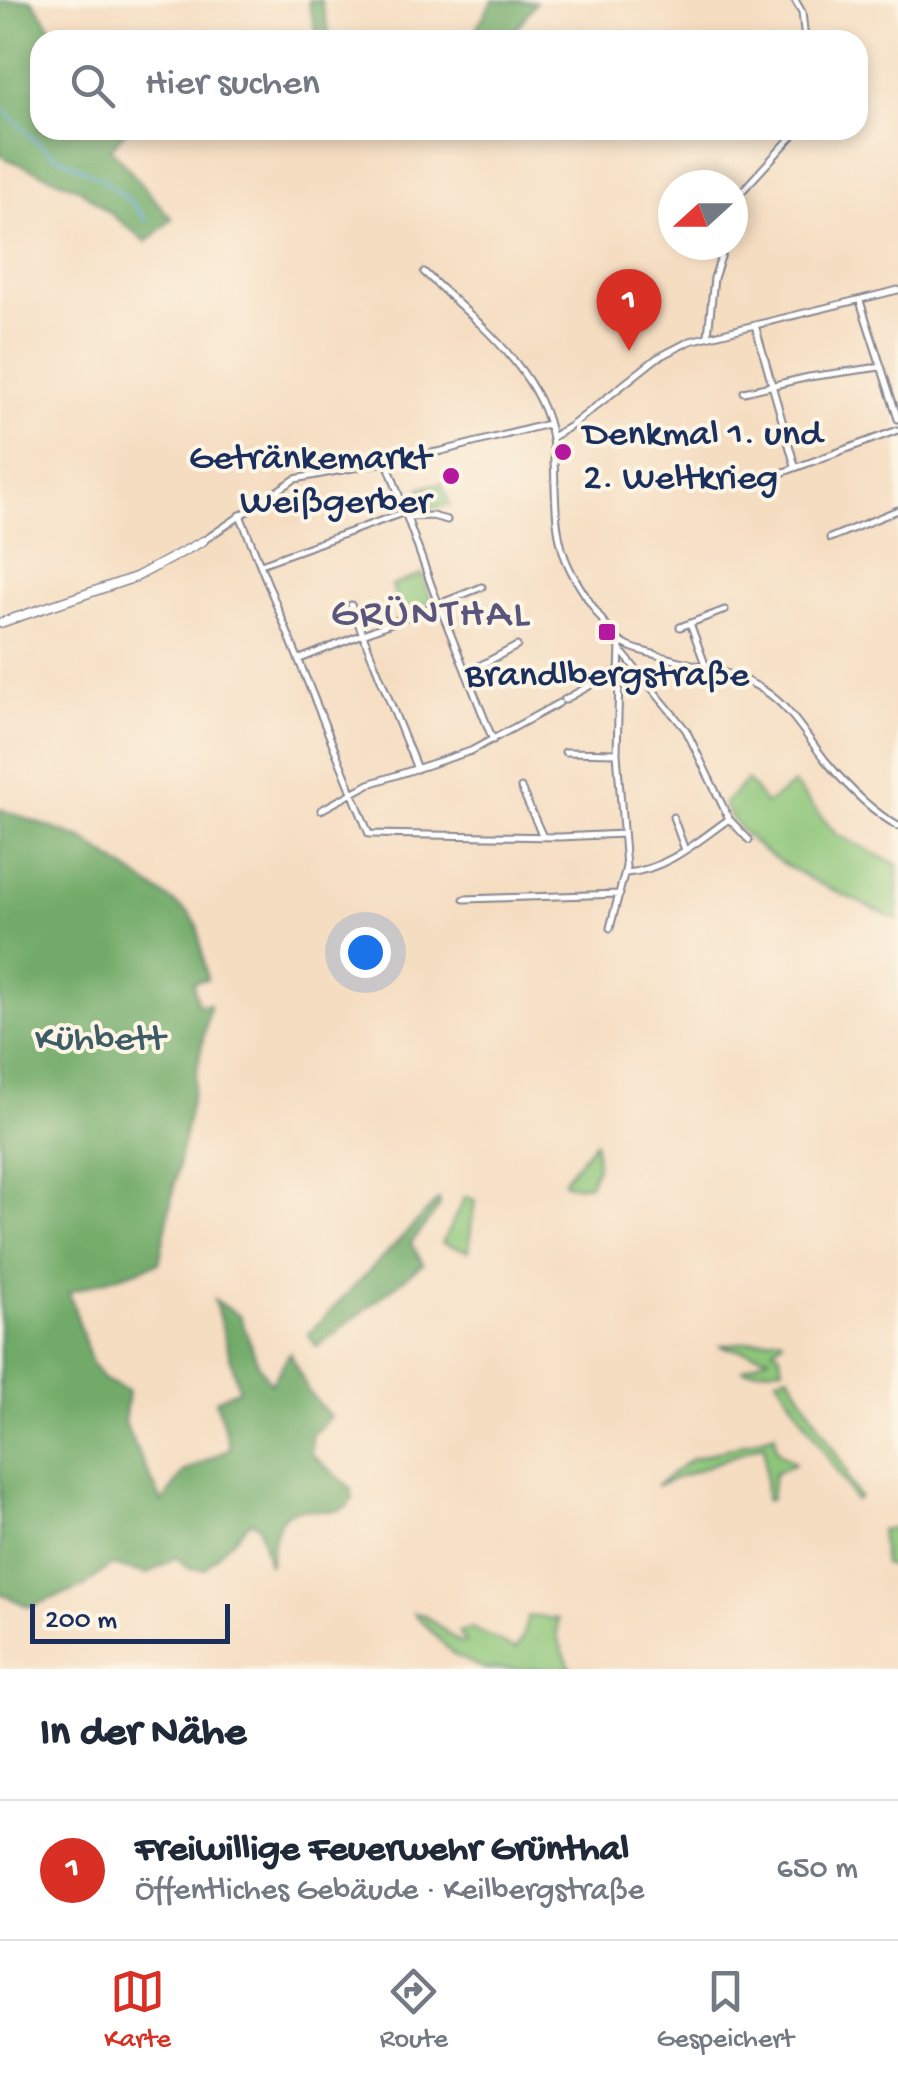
<!DOCTYPE html>
<html lang="de">
<meta charset="utf-8">
<style>
body{margin:0;font-family:"Gochi Hand",sans-serif;background:#f6f6f7;color:#1f2937}
.compass{position:absolute;left:658px;top:170px;width:90px;height:90px;border-radius:50%;background:#fff;box-shadow:0 5px 15px #0003;rotate:249deg}
.scale{position:absolute;left:30px;bottom:25px;width:200px;box-sizing:border-box;padding-left:10px;border:5px solid #1b2f5e;border-top:0;font-size:28px;line-height:35px;white-space:nowrap;color:#1b2f5e;-webkit-text-stroke:8px #fcf5e5;paint-order:stroke}
.you{position:absolute;left:365px;top:952px;width:35px;height:35px;margin:-25px;border:8px solid #fff;border-radius:50%;background:#1a73e8;box-shadow:0 0 0 15px #1a73e833}
.badge{display:grid;place-items:center;width:65px;height:65px;border-radius:50%;background:#d93025;color:#fff;font-size:32px;font-weight:700}
.pin{position:absolute;translate:-50% -82px;filter:drop-shadow(0 2px 5px #0008)}
.pin::after{content:'';position:absolute;top:52px;width:35px;height:30px;background:inherit;clip-path:polygon(0 0,100% 0,50% 100%)}
.list{margin:0;padding:0;list-style:none}
h2{display:flex;justify-content:space-between;align-items:center;height:130px;margin:0;padding:0 40px;font-size:42px}
h2 small{font-size:32px;font-weight:400;color:#747a83}
.list li{display:grid;grid-template-columns:65px 1fr auto;gap:30px;align-items:center;box-sizing:border-box;height:140px;padding:0 40px;border-top:2px solid #e0e1e3}
.list b{display:block;font-size:38px;white-space:nowrap}
.list p{margin:0;font-size:32px;white-space:nowrap;color:#747a83}
.list em{font-size:32px;font-style:normal;color:#747a83}
.icon{flex:none;width:55px;height:55px;fill:none;stroke:currentColor;stroke-width:2;stroke-linecap:round;stroke-linejoin:round}
.map{position:relative;flex:none;width:898px;height:1669px;overflow:hidden}
.search{position:absolute;background:#fff;box-shadow:0 5px 15px #0003;left:30px;right:30px;top:30px;height:110px;display:flex;align-items:center;gap:25px;box-sizing:border-box;padding:0 35px;border-radius:30px;color:#747a83;font-size:38px}
.sheet{height:270px;background:#fff}
nav{display:flex;justify-content:space-around;align-items:center;box-sizing:border-box;height:140px;border-top:2px solid #e0e1e3;background:#fff;font-size:28px;color:#747a83}
nav a{display:grid;justify-items:center;gap:5px}
nav .on{color:#d93025}
.map>svg:first-child{display:block}
.green{fill:#8ec679;stroke:#547a6c;stroke-width:2.5}
.forest{fill:#72ab69;stroke:#466d64;stroke-width:2.5}
.lines{fill:none;stroke-linecap:round;stroke-linejoin:round}
.stream{stroke:#6aacde;stroke-width:2.5}
.street-casing{stroke:#888690;stroke-width:9}
.secondary-casing{stroke:#888690;stroke-width:11}
.street{stroke:#fff;stroke-width:5}
.secondary{stroke:#fff;stroke-width:8}
.poi-dot{fill:#b5179e;stroke:#fcf5e5;stroke-width:4}
.labels{text-anchor:middle;stroke-width:8;stroke-linejoin:round;paint-order:stroke}
.poi-label{font-size:38px;fill:#1b2f5e;stroke:#fcf5e5;text-anchor:start}
.park-label{font-size:38px;fill:#3e5c66;stroke:#fcf5e5}
.quarter-label{font-size:42px;letter-spacing:2.5px;fill:#59557c;stroke:#fcf5e5}
</style>
<div class="map">
<svg width="898" height="1669" viewBox="0 0 898 1669">
<rect width="100%" height="100%" fill="#fcf5e5"/>
<filter id="ink" filterUnits="userSpaceOnUse"><feTurbulence type="fractalNoise" baseFrequency=".01" numOctaves="2"/><feDisplacementMap in="SourceGraphic" scale="20" xChannelSelector="R" yChannelSelector="G"/><feConvolveMatrix kernelMatrix="1 2 1 2 8 2 1 2 1" color-interpolation-filters="sRGB"/></filter>
<filter id="wash" filterUnits="userSpaceOnUse"><feTurbulence type="fractalNoise" baseFrequency=".0048" numOctaves="4" result="noise"/><feDisplacementMap in="SourceGraphic" scale="40" xChannelSelector="R" yChannelSelector="G"/><feGaussianBlur stdDeviation="2.25" result="paint"/><feColorMatrix in="noise" values="0 0 0 0 0 0 0 0 0 0 0 0 0 0 0 0 0 1.4 0 .05"/><feComposite in="paint" operator="in"/></filter>
<g filter="url(#wash)">
<rect width="100%" height="100%" fill="#f5ddc1"/>
<path class="green" d="M 442,483 L 450,505 L 427,509 L 420,488 Z
M 422,574 L 431,601 L 402,616 L 392,586 Z
M 747,780 L 766,804 L 794,784 L 836,834 L 898,865 L 898,920 C 847,895 744,859 724,803 Z
M 595,1142 L 597,1167 L 589,1184 L 574,1186 L 565,1184 L 564,1179 Z
M 465,1197 L 475,1200 L 468,1251 L 442,1243 Z
M 780,1337 L 783,1340 L 773,1349 L 779,1352 L 783,1367 L 747,1371 L 743,1369 L 769,1356 L 719,1346 Z
M 789,1374 L 847,1472 L 846,1476 L 859,1497 L 855,1500 L 777,1378 Z
M 775,1434 C 774,1457 782,1452 795,1464 L 774,1474 L 771,1499 L 766,1501 L 764,1444 L 656,1486 L 690,1460 Z
M 898,1527 L 898,1568 L 884,1564 L 880,1530 Z
M 414,1613 L 424,1615 L 459,1642 L 466,1642 L 459,1632 L 472,1628 L 515,1649 L 521,1641 L 528,1616 L 558,1619 L 557,1637 L 571,1669 L 485,1669 L 454,1655 Z"/>
<path class="forest" d="M 0,0 L 32,0 L 60,40 L 40,40 L 40,130 L 126,130 L 111,149 L 172,219 L 147,242 L 78,188 L 0,156 Z
M 308,0 L 321,0 L 331,40 L 318,40 Z
M 493,0 L 536,2 L 508,40 L 469,40 Z
M 0,809 L 83,839 L 189,913 L 197,924 L 207,979 L 193,982 L 198,1005 L 210,1004 L 159,1263 L 69,1292 L 91,1361 L 103,1379 L 128,1391 L 124,1423 L 162,1502 L 184,1472 L 230,1448 L 216,1400 L 239,1389 L 214,1299 L 240,1316 L 259,1366 L 271,1384 L 290,1352 L 308,1391 L 330,1417 L 312,1435 L 311,1454 L 351,1488 L 353,1498 C 340,1527 300,1495 282,1519 C 273,1531 272,1552 269,1566 L 259,1526 L 251,1521 L 204,1569 L 189,1568 L 176,1557 L 148,1574 L 111,1565 L 84,1587 L 29,1607 L 0,1593 Z
M 439,1199 L 440,1206 L 411,1243 L 423,1264 L 317,1347 L 308,1334 Z"/>
<g class="lines">
<path class="stream" d="M 0,105 L 35,141 L 55,155 L 102,179 L 131,202 L 147,221"/>
</g>
</g>
<g filter="url(#ink)">
<g class="lines">
<defs>
<path id="street" d="M 795,0 L 802,12 L 805,40
M 733,201 L 798,130
M 424,272 C 471,317 542,370 552,439 C 558,481 550,528 569,567 C 576,582 609,634 621,642 C 630,649 646,652 657,655 C 694,666 733,670 765,691 C 791,708 806,736 825,760 C 845,784 871,811 898,826
M 860,301 L 898,419
M 755,325 L 795,466
M 708,335 L 714,278 L 725,245
M 744,392 L 809,377 L 880,367
M 552,437 L 571,426 L 657,358 L 690,341 L 898,290
M 387,462 L 433,590 L 493,740
M 773,476 L 898,430
M 240,515 L 369,834 L 560,837 L 623,834
M 407,517 L 432,516 L 447,520
M 830,538 L 898,510
M 203,541 L 295,479 L 442,451 L 548,424
M 261,564 L 405,512
M 351,605 L 417,769
M 690,623 L 706,667
M 680,627 L 725,610
M 621,651 L 686,730 L 729,819 L 749,840
M 300,659 L 482,587
M 466,673 L 517,646
M 564,700 L 618,670
M 565,752 L 617,753
M 521,788 L 543,837
M 321,810 L 369,784 L 471,751 L 559,703
M 673,817 L 685,850
M 626,873 C 666,870 698,841 729,819
M 464,899 L 620,894
M 610,928 L 626,867 L 617,753 L 620,643"/>
<path id="secondary" d="M 0,623 L 136,577 L 203,541"/>
</defs>
<use href="#street" class="street-casing"/>
<use href="#secondary" class="secondary-casing"/>
<use href="#street" class="street"/>
<use href="#secondary" class="secondary"/>
</g>
</g>
<g class="poi-dot">
<circle cx="563" cy="452" r="10"/>
<circle cx="451" cy="476" r="10"/>
<rect x="597" y="622" width="20" height="20" rx="5"/>
</g>
<g class="labels">
<g class="poi-label">
<text x="583" y="443">Denkmal 1. und<tspan x="583" dy="44">2. Weltkrieg</tspan></text>
<text x="431" y="467" text-anchor="end">Getränkemarkt<tspan x="431" dy="44">Weißgerber</tspan></text>
<text x="607" y="684" text-anchor="middle">Brandlbergstraße</text>
</g>
<g class="park-label">
<text x="100" y="1048">Kühbett</text>
</g>
<g class="quarter-label">
<text x="431" y="624">GRÜNTHAL</text>
</g>
</g>
</svg>
<svg class="compass" viewBox="-18 -18 36 36"><path d="M0-13l5 13h-10z" fill="#e53935"/><path d="M0 13l5-13h-10z" fill="#747a83"/></svg>
<div class="scale">200 m</div>
<div class="you"></div>
<div class="pin badge" style="left:629px;top:351px">1</div>
<div class="search"><svg class="icon" aria-label="search" viewBox="0 0 24 24"><circle cx="10" cy="10" r="6"/><path d="M15 15l6 6"/></svg>Hier suchen</div>
</div>
<section class="sheet">
<h2>In der Nähe<small></small></h2>
<ul class="list">
<li><span class="badge">1</span><div><b>Freiwillige Feuerwehr Grünthal</b><p>Öffentliches Gebäude · Keilbergstraße</p></div><em>650 m</em></li>
</ul>
</section>
<nav>
<a class="on"><svg class="icon" aria-label="map" viewBox="0 0 24 24"><path d="M3 6l6-2 6 2 6-2v14l-6 2-6-2-6 2zM9 4v14M15 6v14"/></svg>Karte</a>
<a><svg class="icon" aria-label="directions" viewBox="0 0 24 24"><path d="M12 3l9 9-9 9-9-9zM9 14v-3h6M13 9l2 2-2 2"/></svg>Route</a>
<a><svg class="icon" aria-label="saved" viewBox="0 0 24 24"><path d="M7 4h10v16l-5-4-5 4z"/></svg>Gespeichert</a>
</nav>
